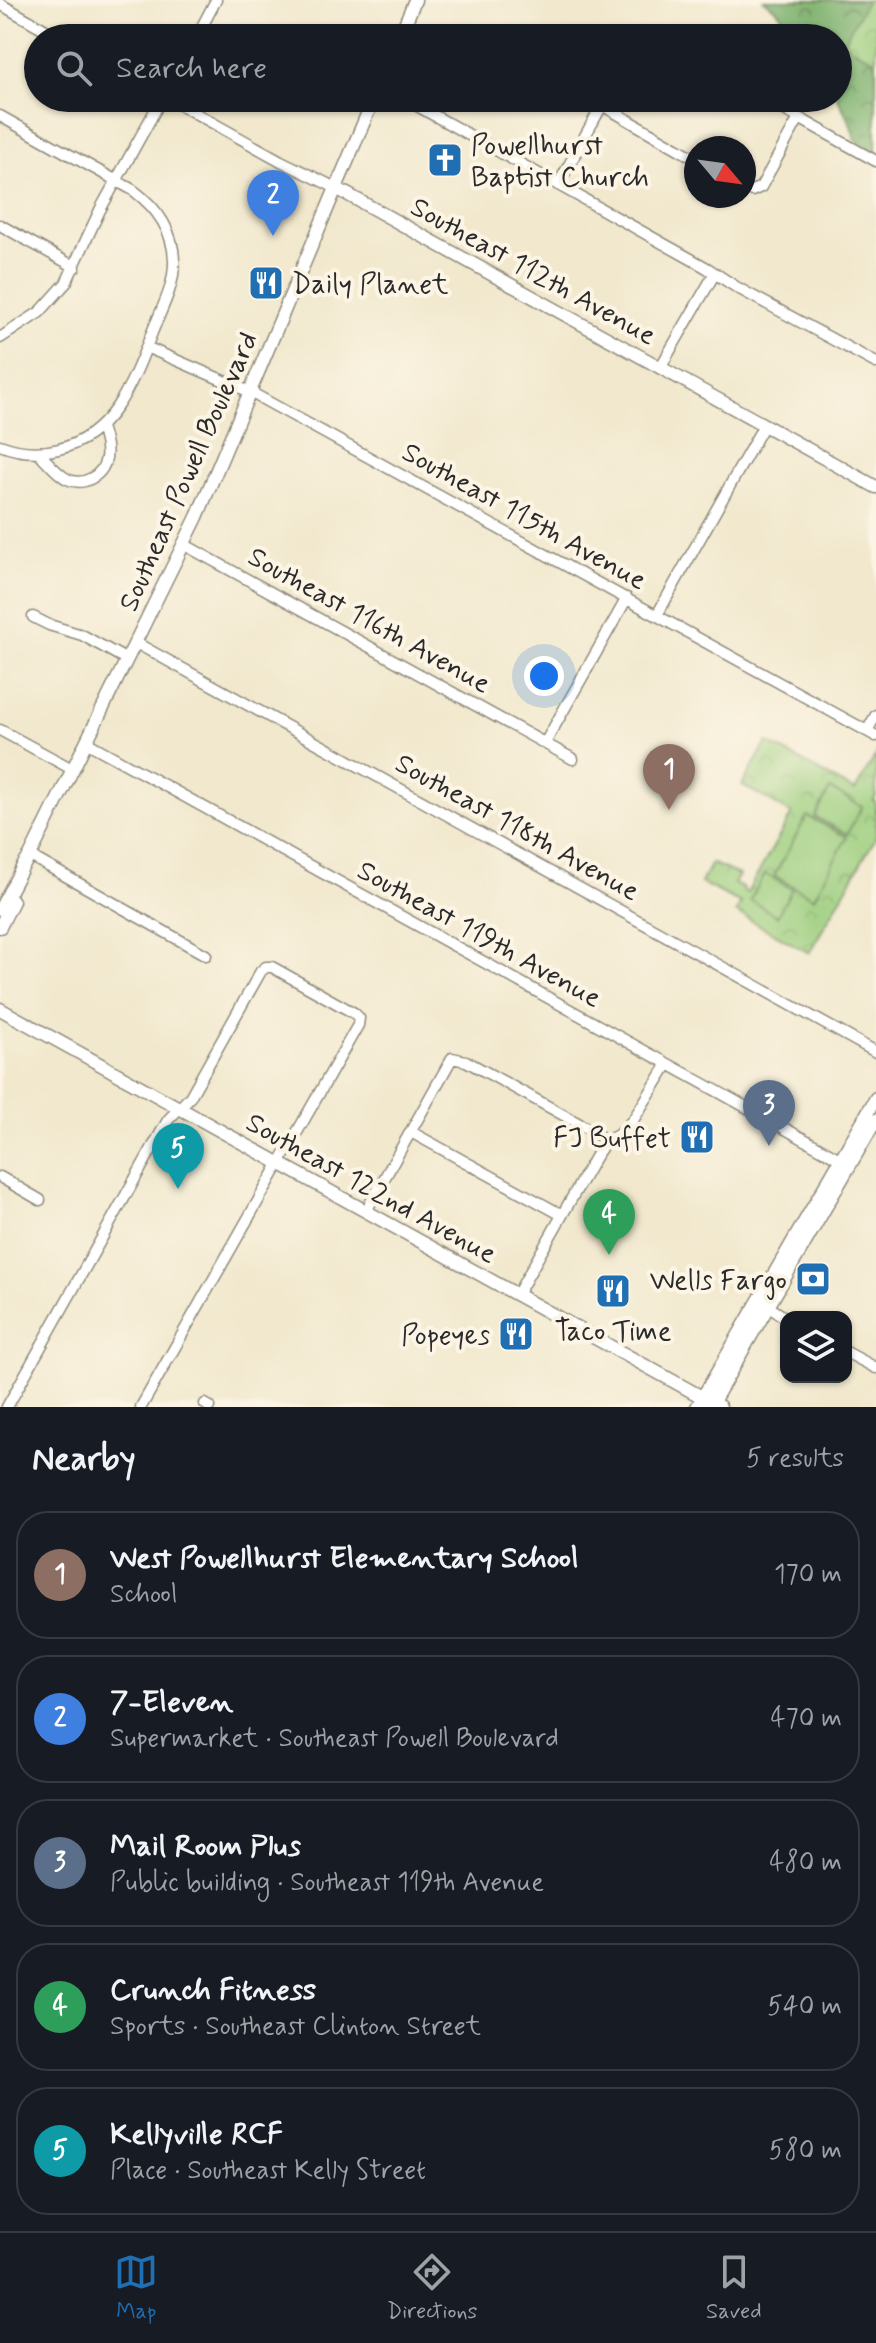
<!DOCTYPE html>
<meta charset="utf-8">
<style>
body{margin:0;font-family:Mynerve,sans-serif;background:#20242c;color:#f1f3f6}
.controls{position:absolute;right:24px;bottom:24px;display:grid;overflow:hidden;border-radius:16px;box-shadow:0 2px 6px #0004}
.controls button{width:72px;height:72px;display:grid;place-items:center;padding:0;border:0;border-bottom:2px solid #363941;background:#171b24;color:#f1f3f6;font:40px sans-serif}
.compass{position:absolute;left:684px;top:136px;width:72px;height:72px;border-radius:50%;background:#171b24;box-shadow:0 2px 6px #0004;rotate:119deg}
.you{position:absolute;left:544px;top:676px;width:28px;height:28px;margin:-20px;border:6px solid #fff;border-radius:50%;background:#1a73e8;box-shadow:0 0 0 12px #1a73e833}
.badge{display:grid;place-items:center;width:52px;height:52px;border-radius:50%;background:#1f6fb2;color:#fff;font-size:26px;font-weight:700}
.pin{position:absolute;translate:-50% -66px;filter:drop-shadow(0 2px 4px #0008)}
.pin::after{content:'';position:absolute;top:42px;width:28px;height:24px;background:inherit;clip-path:polygon(0 0,100% 0,50% 100%)}
.list{margin:0;padding:0;list-style:none}
h2{display:flex;justify-content:space-between;align-items:center;height:104px;margin:0;padding:0 32px;font-size:34px}
h2 small{font-size:26px;font-weight:400;color:#9ea1a6}
.list li{display:grid;grid-template-columns:52px 1fr auto;gap:24px;align-items:center;box-sizing:border-box;height:128px;margin:0 16px 16px;padding:0 16px;border:2px solid #363941;border-radius:32px}
.list b{display:block;font-size:30px;white-space:nowrap}
.list p{margin:0;font-size:26px;white-space:nowrap;color:#9ea1a6}
.list em{font-size:26px;font-style:normal;color:#9ea1a6}
.icon{flex:none;width:44px;height:44px;fill:none;stroke:currentColor;stroke-width:2;stroke-linecap:round;stroke-linejoin:round}
.map{position:relative;flex:none;width:876px;height:1407px;overflow:hidden}
.search{position:absolute;background:#171b24;box-shadow:0 2px 6px #0004;left:24px;right:24px;top:24px;height:88px;display:flex;align-items:center;gap:20px;box-sizing:border-box;padding:0 28px;border-radius:44px;color:#9ea1a6;font-size:30px}
.sheet{height:824px;background:#171b24}
nav{display:flex;justify-content:space-around;align-items:center;box-sizing:border-box;height:112px;border-top:2px solid #363941;background:#171b24;font-size:22px;color:#9ea1a6}
nav a{display:grid;justify-items:center;gap:4px}
nav .on{color:#1f6fb2}
.map>svg:first-child{display:block}
.forest{fill:url(#forest-crowns);stroke:#546e4c;stroke-width:2}
.park{fill:url(#park-crowns);stroke:#647c54;stroke-width:2}
.garden{fill:#9cce7e;stroke:#647c54;stroke-width:2}
.lines{fill:none;stroke-linecap:round;stroke-linejoin:round}
.minor-casing{stroke:#8e8a7c;stroke-width:13}
.major-casing{stroke:#8e8a7c;stroke-width:15}
.minor{stroke:#fff;stroke-width:10}
.major{stroke:#fff;stroke-width:12}
.labels{text-anchor:middle;stroke-width:8;stroke-linejoin:round;paint-order:stroke}
.poi-label{font-size:28px;fill:#2b2b2b;stroke:#fcf5e5;text-anchor:end}
.street-label{font-size:28px;fill:#2b2b2b;stroke:#fcf5e5}
</style>
<div class="map">
<svg width="876" height="1407" viewBox="0 0 876 1407">
<defs>
<pattern id="forest-crowns" width="20" height="18" patternUnits="userSpaceOnUse" patternTransform="scale(2)"><rect width="20" height="18" fill="#7db16d"/><path d="M2 6a3 3 0 1 1 6 0M12 15a3 3 0 1 1 6 0" fill="none" stroke="#67905a"/></pattern>
<pattern id="park-crowns" width="20" height="18" patternUnits="userSpaceOnUse" patternTransform="scale(2)"><rect width="20" height="18" fill="#9cce7e"/><path d="M2 6a3 3 0 1 1 6 0M12 15a3 3 0 1 1 6 0" fill="none" stroke="#87b16d"/></pattern>
</defs>
<rect width="100%" height="100%" fill="#fcf5e5"/>
<filter id="ink" filterUnits="userSpaceOnUse"><feTurbulence type="fractalNoise" baseFrequency=".0125" numOctaves="2"/><feDisplacementMap in="SourceGraphic" scale="16" xChannelSelector="R" yChannelSelector="G"/><feConvolveMatrix kernelMatrix="1 2 1 2 8 2 1 2 1" color-interpolation-filters="sRGB"/></filter>
<filter id="wash" filterUnits="userSpaceOnUse"><feTurbulence type="fractalNoise" baseFrequency=".006" numOctaves="4" result="noise"/><feDisplacementMap in="SourceGraphic" scale="32" xChannelSelector="R" yChannelSelector="G"/><feGaussianBlur stdDeviation="1.8" result="paint"/><feColorMatrix in="noise" values="0 0 0 0 0 0 0 0 0 0 0 0 0 0 0 0 0 1.4 0 .05"/><feComposite in="paint" operator="in"/></filter>
<g filter="url(#wash)">
<rect width="100%" height="100%" fill="#f1e8cd"/>
<path class="forest" d="M 764,0 L 876,0 L 876,152 L 855,139 L 849,119 L 837,98 L 838,38 L 798,38 L 778,11 Z"/>
<path class="park" d="M 867,0 L 876,0 L 876,61 L 843,43 Z
M 767,742 L 855,791 L 876,755 L 876,796 L 873,801 L 876,803 L 876,837 L 809,953 L 736,912 L 741,903 L 701,883 L 711,863 L 739,875 L 734,884 L 744,889 L 743,891 L 747,893 L 792,814 L 742,785 Z"/>
<path class="garden" d="M 830,789 L 862,807 L 847,834 L 815,817 Z
M 807,816 L 847,837 L 814,898 L 774,876 Z
M 765,874 L 792,889 L 777,916 L 750,900 Z"/>
</g>
<g filter="url(#ink)">
<g class="lines">
<defs>
<path id="minor" d="M 0,4 L 60,38
M 196,38 L 216,0
M 638,38 L 645,33 L 657,38
M 168,98 L 281,161 L 336,188
M 403,98 L 707,268 L 736,287 L 876,363
M 763,98 L 876,161
M 602,105 L 696,159
M 0,116 L 133,190 C 156,207 173,230 174,260 C 175,285 162,308 153,330 C 134,378 115,435 59,449 C 38,454 20,453 0,445
M 558,185 L 606,98
M 744,187 L 752,191 L 761,187 L 799,118
M 0,225 L 75,267
M 0,338 L 40,312 L 66,283 L 100,210 L 162,98
M 146,347 L 250,392 L 876,736
M 660,368 L 715,273
M 39,453 C 48,462 56,473 67,479 C 83,487 103,476 106,458 C 108,448 104,437 101,427
M 185,545 L 573,759
M 657,615 L 764,425
M 33,617 L 49,625 L 82,635 L 127,660
M 136,643 L 876,1052
M 0,730 L 72,769
M 867,731 L 876,715
M 86,742 L 847,1163
M 545,743 L 627,598
M 30,856 L 206,955
M 411,1132 L 562,1215
M 0,1177 L 40,1200
M 366,1211 L 452,1058 L 466,1061 L 594,1132 L 606,1141
M 517,1295 L 595,1157 L 606,1141 L 618,1135 L 633,1120 L 668,1064
M 764,1304 L 786,1318
M 846,1352 L 876,1368
M 205,1404 L 210,1407
M 7,1407 L 168,1120 L 190,1097 L 261,971 L 266,967 L 272,967 L 354,1013 L 359,1018 L 358,1025 L 141,1407"/>
<path id="major" d="M 399,38 L 415,0
M 336,188 L 876,487
M 0,909 L 23,866 L 30,856 L 197,517 L 374,98
M 0,927 L 13,901
M 0,1009 L 720,1407
M 697,1407 L 876,1098
M 710,1407 L 876,1120"/>
</defs>
<use href="#minor" class="minor-casing"/>
<use href="#major" class="major-casing"/>
<use href="#minor" class="minor"/>
<use href="#major" class="major"/>
</g>
</g>
<defs>
<symbol id="church-square" viewBox="-11 -11 22 22"><rect x="-9" y="-9" width="18" height="18" rx="4" fill="#1f6fb2" stroke="#fcf5e5"/><path d="M-1.2-6h2.4v3.5h3.3v2.4h-3.3V6h-2.4V-.1h-3.3v-2.4h3.3Z" fill="#fff"/></symbol>
<symbol id="restaurant-square" viewBox="-11 -11 22 22"><rect x="-9" y="-9" width="18" height="18" rx="4" fill="#1f6fb2" stroke="#fcf5e5"/><path d="M-5-6h1v4h1v-4h1v4h1v-4h1v5L-1.5 .5V6h-2V.5L-5-1ZM5-6V6H3V1.5H1.5Q1.5-4 5-6Z" fill="#fff"/></symbol>
<symbol id="bank-square" viewBox="-11 -11 22 22"><rect x="-9" y="-9" width="18" height="18" rx="4" fill="#1f6fb2" stroke="#fcf5e5"/><path d="M-6-4H6V4H-6ZM0-2.3a2.3 2.3 0 1 0 0 4.6a2.3 2.3 0 1 0 0-4.6Z" fill="#fff"/></symbol>
</defs>
<g fill-rule="evenodd">
<use href="#church-square" x="425" y="140" width="40" height="40"/>
<use href="#restaurant-square" x="246" y="263" width="40" height="40"/>
<use href="#restaurant-square" x="677" y="1117" width="40" height="40"/>
<use href="#bank-square" x="793" y="1259" width="40" height="40"/>
<use href="#restaurant-square" x="593" y="1271" width="40" height="40"/>
<use href="#restaurant-square" x="496" y="1314" width="40" height="40"/>
</g>
<g class="labels">
<g class="poi-label">
<text x="471" y="154" text-anchor="start">Powellhurst<tspan x="471" dy="32">Baptist Church</tspan></text>
<text x="292" y="293" text-anchor="start">Daily Planet</text>
<text x="671" y="1147">FJ Buffet</text>
<text x="787" y="1289">Wells Fargo</text>
<text x="613" y="1340" text-anchor="middle">Taco Time</text>
<text x="490" y="1344">Popeyes</text>
</g>
<g class="street-label">
<text transform="translate(534 270) rotate(29)" y="10">Southeast 112th Avenue</text>
<text transform="translate(187 471) rotate(-66)" y="10">Southeast Powell Boulevard</text>
<text transform="translate(525 515) rotate(29)" y="10">Southeast 115th Avenue</text>
<text transform="translate(370 619) rotate(29)" y="10">Southeast 116th Avenue</text>
<text transform="translate(518 826) rotate(29)" y="10">Southeast 118th Avenue</text>
<text transform="translate(480 933) rotate(29)" y="10">Southeast 119th Avenue</text>
<text transform="translate(372 1187) rotate(29)" y="10">Southeast 122nd Avenue</text>
</g>
</g>
</svg>
<div class="controls">
<button><svg class="icon" aria-label="layers" viewBox="0 0 24 24"><path d="M12 4l9 5-9 5-9-5zM3 14l9 5 9-5"/></svg></button>
</div>
<svg class="compass" viewBox="-18 -18 36 36"><path d="M0-13l5 13h-10z" fill="#e53935"/><path d="M0 13l5-13h-10z" fill="#9ea1a6"/></svg>
<div class="you"></div>
<div class="pin badge" style="left:669px;top:810px;background:#8d6e63">1</div>
<div class="pin badge" style="left:273px;top:236px;background:#3f7fe0">2</div>
<div class="pin badge" style="left:769px;top:1146px;background:#5c6f8a">3</div>
<div class="pin badge" style="left:609px;top:1255px;background:#2e9e5b">4</div>
<div class="pin badge" style="left:178px;top:1189px;background:#0f9aa8">5</div>
<div class="search"><svg class="icon" aria-label="search" viewBox="0 0 24 24"><circle cx="10" cy="10" r="6"/><path d="M15 15l6 6"/></svg>Search here</div>
</div>
<section class="sheet">
<h2>Nearby<small>5 results</small></h2>
<ul class="list">
<li><span class="badge" style="background:#8d6e63">1</span><div><b>West Powellhurst Elementary School</b><p>School</p></div><em>170 m</em></li>
<li><span class="badge" style="background:#3f7fe0">2</span><div><b>7-Eleven</b><p>Supermarket · Southeast Powell Boulevard</p></div><em>470 m</em></li>
<li><span class="badge" style="background:#5c6f8a">3</span><div><b>Mail Room Plus</b><p>Public building · Southeast 119th Avenue</p></div><em>480 m</em></li>
<li><span class="badge" style="background:#2e9e5b">4</span><div><b>Crunch Fitness</b><p>Sports · Southeast Clinton Street</p></div><em>540 m</em></li>
<li><span class="badge" style="background:#0f9aa8">5</span><div><b>Kellyville RCF</b><p>Place · Southeast Kelly Street</p></div><em>580 m</em></li>
</ul>
</section>
<nav>
<a class="on"><svg class="icon" aria-label="map" viewBox="0 0 24 24"><path d="M3 6l6-2 6 2 6-2v14l-6 2-6-2-6 2zM9 4v14M15 6v14"/></svg>Map</a>
<a><svg class="icon" aria-label="directions" viewBox="0 0 24 24"><path d="M12 3l9 9-9 9-9-9zM9 14v-3h6M13 9l2 2-2 2"/></svg>Directions</a>
<a><svg class="icon" aria-label="saved" viewBox="0 0 24 24"><path d="M7 4h10v16l-5-4-5 4z"/></svg>Saved</a>
</nav>
